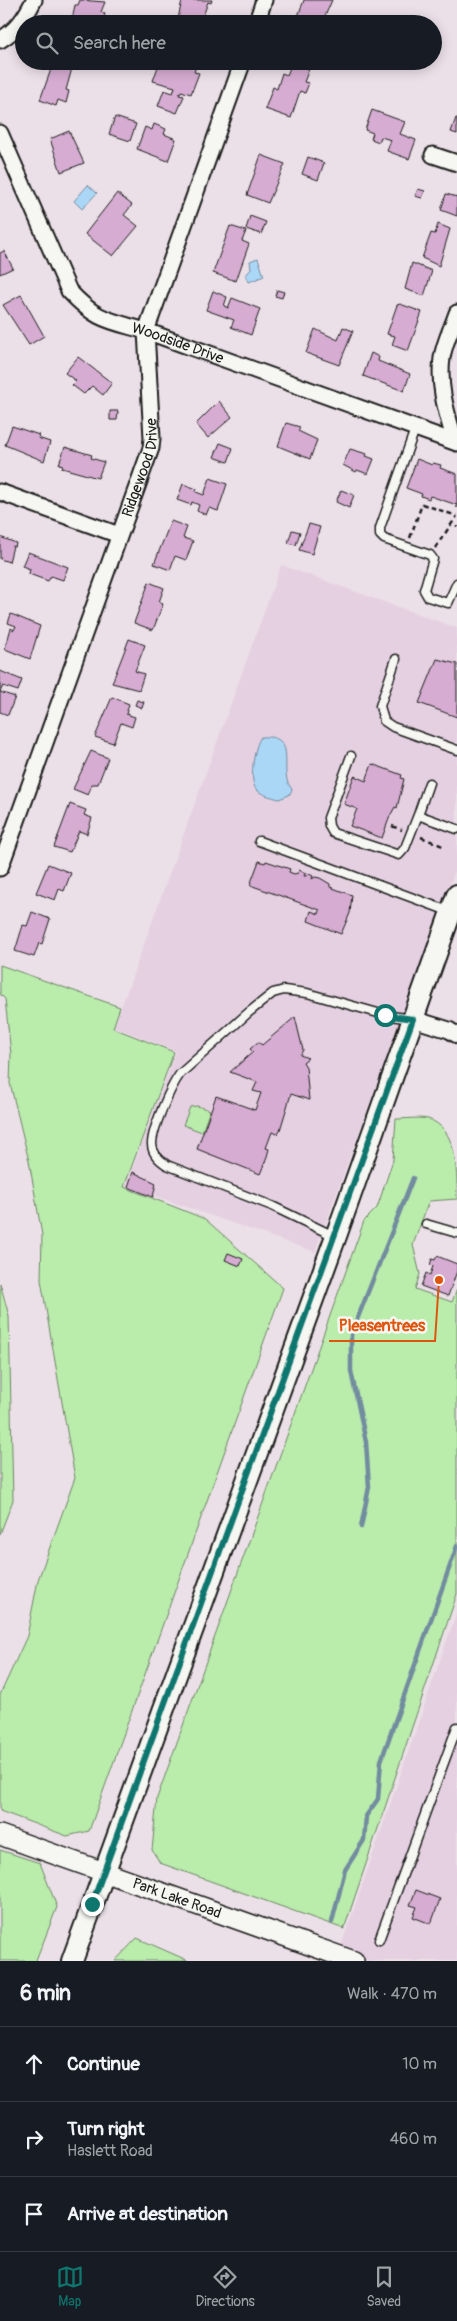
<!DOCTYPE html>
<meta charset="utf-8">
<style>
body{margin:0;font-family:Pangolin,sans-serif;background:#20242c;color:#f1f3f6}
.stop{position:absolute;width:15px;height:15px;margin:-11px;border:4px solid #0f766e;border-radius:50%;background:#fff}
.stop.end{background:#0f766e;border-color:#fff;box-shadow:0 1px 5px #0008}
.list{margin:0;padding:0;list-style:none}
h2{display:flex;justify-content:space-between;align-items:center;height:65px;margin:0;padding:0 20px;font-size:21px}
h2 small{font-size:16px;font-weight:400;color:#9ea1a6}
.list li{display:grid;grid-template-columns:32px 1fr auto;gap:15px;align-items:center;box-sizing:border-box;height:75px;padding:0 20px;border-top:1px solid #363941}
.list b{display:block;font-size:19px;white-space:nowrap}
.list p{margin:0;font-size:16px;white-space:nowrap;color:#9ea1a6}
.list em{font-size:16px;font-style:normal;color:#9ea1a6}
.icon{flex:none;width:28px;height:28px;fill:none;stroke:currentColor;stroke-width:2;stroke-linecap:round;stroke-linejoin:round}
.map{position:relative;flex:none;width:457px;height:1961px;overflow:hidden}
.search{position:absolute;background:#171b24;box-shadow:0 2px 12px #0003;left:15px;right:15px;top:15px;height:55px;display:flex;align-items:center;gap:12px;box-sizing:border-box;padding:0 18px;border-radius:28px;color:#9ea1a6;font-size:19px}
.sheet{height:290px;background:#171b24}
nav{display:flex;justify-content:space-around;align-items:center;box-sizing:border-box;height:70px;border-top:1px solid #363941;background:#171b24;font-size:14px;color:#9ea1a6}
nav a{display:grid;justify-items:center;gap:2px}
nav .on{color:#0f766e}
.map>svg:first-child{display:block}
.built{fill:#e5d0e1}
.green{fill:#baecac;stroke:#6b8464}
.water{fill:#abd7f7;stroke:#728c9f}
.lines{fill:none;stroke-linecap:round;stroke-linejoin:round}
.stream{stroke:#728c9f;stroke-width:4.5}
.building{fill:#d6acd2;stroke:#1c1c1c}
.service-casing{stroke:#1c1c1c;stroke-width:11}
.minor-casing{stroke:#1c1c1c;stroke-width:19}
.tertiary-casing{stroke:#1c1c1c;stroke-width:22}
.secondary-casing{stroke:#1c1c1c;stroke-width:24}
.path{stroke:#1c1c1c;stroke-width:2.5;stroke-dasharray:5 4;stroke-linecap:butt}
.service{stroke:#f6f6f2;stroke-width:8}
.minor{stroke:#f6f6f2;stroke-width:15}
.tertiary{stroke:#f6f6f2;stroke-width:19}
.secondary{stroke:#f6f6f2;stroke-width:20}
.route{stroke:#0f766e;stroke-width:6}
.labels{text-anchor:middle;stroke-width:5;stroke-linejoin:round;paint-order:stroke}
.street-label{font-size:15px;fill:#1c1c1c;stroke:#f6f6f2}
.leader{fill:none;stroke:#de560d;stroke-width:2}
.callout-dot{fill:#de560d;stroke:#f6f6f2;stroke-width:2}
.callout-label{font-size:16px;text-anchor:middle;font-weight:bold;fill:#de560d;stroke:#f6f6f2;stroke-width:5;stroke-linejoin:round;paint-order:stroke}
</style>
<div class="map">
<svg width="457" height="1961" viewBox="0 0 457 1961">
<rect width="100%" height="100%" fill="#ece0e8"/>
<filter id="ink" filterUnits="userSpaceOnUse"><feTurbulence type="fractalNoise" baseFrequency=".02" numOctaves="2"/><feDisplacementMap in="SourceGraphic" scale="10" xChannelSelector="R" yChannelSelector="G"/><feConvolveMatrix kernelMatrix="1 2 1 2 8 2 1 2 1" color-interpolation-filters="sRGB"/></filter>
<g filter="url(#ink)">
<path class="built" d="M 281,565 L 457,628 L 457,866 L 315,1252 L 126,1186 L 176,1051 L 114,1027 Z
M 457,1611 L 457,1961 L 336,1961 Z"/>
<path class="green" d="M 0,965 L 120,1007 L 113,1028 L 174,1052 L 124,1187 L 205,1219 L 283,1288 L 89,1831 L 67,1836 L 0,1811 L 0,1695 L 27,1636 L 38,1580 L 75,1478 L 41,1280 L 42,1235 L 29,1161 L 10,1083 L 11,1054 L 5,999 L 0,994 Z
M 197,1106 L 210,1110 L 202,1132 L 183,1125 L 190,1107 Z
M 396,1119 C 406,1119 419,1117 428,1119 C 457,1128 457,1168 457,1199 L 429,1201 L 413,1245 L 420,1274 L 415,1289 L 452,1302 L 457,1289 L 457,1594 L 344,1929 L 160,1863 L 152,1850 L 157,1798 L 364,1221 L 377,1208 L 393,1160 Z
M 0,1283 L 9,1316 L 13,1500 L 0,1534 Z
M 0,1850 L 40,1863 L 57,1907 L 36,1961 L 0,1961 Z
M 137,1938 L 189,1961 L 115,1961 Z"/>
<path class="water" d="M 88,185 L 97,193 L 82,209 L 74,201 Z
M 258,258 L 264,276 L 249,282 L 246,275 L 251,269 L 250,261 Z
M 261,737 C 297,734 281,765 288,783 C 289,785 291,787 292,790 L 289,795 L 279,799 C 272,797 262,795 257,790 C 248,783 254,746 261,737 Z"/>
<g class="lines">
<path class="stream" d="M 361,1527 L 369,1487 L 366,1442 L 351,1371 L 351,1335 L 413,1178
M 332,1922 L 345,1870 L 364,1840 L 366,1816 L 378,1799 L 381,1761 L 457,1546"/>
</g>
<path class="building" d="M 80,0 L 105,2 L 101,12 L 105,14 L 102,24 L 71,24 L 75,5 L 78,5 Z
M 182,0 L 212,0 L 211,3 L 208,2 L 202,19 L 214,24 L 191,24 L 178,19 Z
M 304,0 L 332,0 L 322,23 L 298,16 Z
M 54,61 L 74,61 L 66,90 L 69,91 L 66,103 L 58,100 L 56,106 L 40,100 Z
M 160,61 L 172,66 L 174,61 L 198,61 L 194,72 L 199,73 L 191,94 L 181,91 L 179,95 L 184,96 L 177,113 L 158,106 L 164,90 L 173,93 L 175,87 L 153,81 Z
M 292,63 L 309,69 L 304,82 L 309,83 L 305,93 L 300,91 L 291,118 L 265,109 L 273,87 L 277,89 L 282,73 L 287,75 Z
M 372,110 L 405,122 L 400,134 L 416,140 L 409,159 L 387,151 L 391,140 L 381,137 L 379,142 L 371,139 L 373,133 L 365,130 Z
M 115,117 L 136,124 L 130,141 L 109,134 Z
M 456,118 L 457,118 L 457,134 L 451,132 Z
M 154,124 L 166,129 L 164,134 L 176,139 L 168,161 L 137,149 L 145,127 L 152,130 Z
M 69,131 L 84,163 L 61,172 L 50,139 Z
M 261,155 L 285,164 L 268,203 L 247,195 Z
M 308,157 L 324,163 L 318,180 L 302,174 Z
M 418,189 L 425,191 L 422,198 L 415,196 Z
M 117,193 L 132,205 L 124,215 L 138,226 L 113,256 L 85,234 Z
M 446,194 L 457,197 L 457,216 L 441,210 Z
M 250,216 L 266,222 L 261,234 L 246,229 Z
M 438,224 L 450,229 L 439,266 L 422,258 L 431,233 L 435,234 Z
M 230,226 L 246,231 L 242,241 L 249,244 L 236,281 L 213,273 Z
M 4,251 L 13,268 L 0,274 L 0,253 Z
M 412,263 L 432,271 L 424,296 L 405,289 Z
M 277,290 L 284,292 L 282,298 L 275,296 Z
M 213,291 L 227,297 L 224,306 L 228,308 L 232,298 L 260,309 L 251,335 L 231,327 L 234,320 L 206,310 Z
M 21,295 L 44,336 L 29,345 L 3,305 Z
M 400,304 L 422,312 L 408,351 L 392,345 L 395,336 L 387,334 L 397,305 Z
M 343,327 L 353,331 L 339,365 L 306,353 L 315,329 L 338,340 Z
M 371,353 L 379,357 L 378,361 L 410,374 L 404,391 L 363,376 Z
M 78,357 L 112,383 L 103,395 L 92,386 L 84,394 L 72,385 L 76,381 L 65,373 Z
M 219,401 L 232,417 L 208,438 L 196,424 Z
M 110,411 L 118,411 L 117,420 L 110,420 Z
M 286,423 L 300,427 L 298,431 L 317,440 L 310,459 L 278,446 Z
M 12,426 L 39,435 L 38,438 L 50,442 L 44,461 L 5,445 Z
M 220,443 L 233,448 L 228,462 L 214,457 Z
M 65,447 L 92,455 L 91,458 L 104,462 L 98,478 L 62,468 L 63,465 L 59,464 Z
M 350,449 L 367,454 L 366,456 L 374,459 L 368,474 L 357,470 L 356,472 L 343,465 Z
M 417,459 L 432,465 L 433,463 L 441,465 L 440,468 L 457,474 L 457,508 L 457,505 L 430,496 L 429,499 L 421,496 L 422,494 L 406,488 Z
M 210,478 L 227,484 L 218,511 L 209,508 L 206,515 L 197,511 L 199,505 L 192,502 L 191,505 L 177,500 L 183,484 L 197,489 L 196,492 L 204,495 Z
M 341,490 L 354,495 L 349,508 L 336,502 Z
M 171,521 L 187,527 L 183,538 L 193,541 L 186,560 L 175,556 L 170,570 L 154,564 Z
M 309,524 L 320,527 L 312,554 L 299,550 Z
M 292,530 L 300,532 L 296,545 L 288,543 Z
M 0,537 L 16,543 L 15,547 L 13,546 L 9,562 L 0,559 Z
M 28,552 L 68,567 L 63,580 L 51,576 L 48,581 L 29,574 L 30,569 L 22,566 Z
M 149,582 L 164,588 L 159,602 L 163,604 L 153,630 L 134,623 Z
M 11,614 L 40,626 L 30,659 L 5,649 L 11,628 L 14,630 L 16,626 L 8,623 Z
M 129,639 L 145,645 L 135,671 L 144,674 L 139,690 L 112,683 Z
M 437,659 L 457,664 L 457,717 L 419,703 Z
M 0,671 L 22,680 L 18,691 L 3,686 L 0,692 L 15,697 L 8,715 L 0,712 Z
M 112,697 L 129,704 L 126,714 L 135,717 L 132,727 L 121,723 L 113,743 L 95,737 Z
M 137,700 L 144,702 L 142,708 L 135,705 Z
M 91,751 L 108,758 L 98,784 L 92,784 L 88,795 L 73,789 Z
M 372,764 L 402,775 L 401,778 L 404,779 L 397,808 L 395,807 L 390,816 L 382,838 L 350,826 L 357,809 L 344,804 L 354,776 L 366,781 Z
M 70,804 L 86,810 L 84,815 L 92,818 L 87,834 L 79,831 L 70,852 L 54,847 Z
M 259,861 L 265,863 L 266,861 L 290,869 L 289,872 L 294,874 L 298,873 L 299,870 L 305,873 L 304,876 L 306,876 L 307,873 L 313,876 L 312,879 L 315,877 L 320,878 L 330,884 L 330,887 L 352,895 L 350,913 L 341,934 L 308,921 L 311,911 L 319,914 L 320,910 L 250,885 Z
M 48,864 L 71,873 L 64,891 L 59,889 L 55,900 L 36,893 Z
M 32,912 L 50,919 L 42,944 L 39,943 L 34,957 L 15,951 L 23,925 L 27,926 Z
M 295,1017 L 303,1050 L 300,1055 L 308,1058 L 303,1062 L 306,1067 L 309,1100 L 291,1094 L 280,1130 L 277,1134 L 272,1132 L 266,1148 L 269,1149 L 266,1160 L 260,1174 L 197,1149 L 216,1096 L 255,1110 L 261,1093 L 253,1091 L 257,1082 L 230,1072 L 253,1052 L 250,1049 L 258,1042 L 262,1045 Z
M 133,1172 L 156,1183 L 153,1197 L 128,1187 Z
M 228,1253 L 243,1259 L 240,1266 L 225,1260 Z
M 437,1256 L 457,1264 L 457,1271 L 448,1296 L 421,1286 L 426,1273 L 430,1275 L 433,1266 L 430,1265 L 432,1259 L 435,1260 Z
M 416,1890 L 440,1899 L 431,1924 L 413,1917 L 417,1907 L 410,1905 Z"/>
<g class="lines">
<defs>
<path id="service" d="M 415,429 L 380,528 L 380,535 L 384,539 L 430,555 L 433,559 L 424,590 L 428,597 L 448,603 L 457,583
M 396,659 L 380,706 L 384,721 L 393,727 L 457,750
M 351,756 L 328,818 L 329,826 L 333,833 L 399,855 L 405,848 L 418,815 L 457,829
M 418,815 L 429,783
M 259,841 L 451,912
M 426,1224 L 457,1233
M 334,1236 L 272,1206 L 167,1165 C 159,1160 152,1154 152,1144 C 152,1129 171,1086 180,1074 L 248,1013 L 273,993 L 284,990 L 307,993 L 385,1015 L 411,1019
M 379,1940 L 457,1727"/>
<g id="minor">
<path d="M 256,24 L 264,0"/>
<path d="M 0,40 C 17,30 25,18 34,0"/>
<path id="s1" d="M 0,133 L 69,291 C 97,321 108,320 146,331 L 457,443"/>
<path d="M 433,155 L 457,163"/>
<path d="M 455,442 C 447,414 438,387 442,358 C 444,343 452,328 457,313"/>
<path d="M 0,492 L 119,535"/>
<path id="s2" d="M 0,868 L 151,448 L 152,438 L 146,331 L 243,61"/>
<path d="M 413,1019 L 449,1030 L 457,1035"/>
</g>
<g id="tertiary">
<path id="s3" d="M 0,1835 L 354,1961"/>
</g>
<path id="secondary" d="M 72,1961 L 336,1236 L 457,895"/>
</defs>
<use href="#service" class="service-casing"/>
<use href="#minor" class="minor-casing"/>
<use href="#tertiary" class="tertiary-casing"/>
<use href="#secondary" class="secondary-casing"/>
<path class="path" d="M 457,526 L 457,527
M 410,538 L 422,504 L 457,516
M 435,548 L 457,516
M 392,826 L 402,830
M 421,837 L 445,847"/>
<use href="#service" class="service"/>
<use href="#minor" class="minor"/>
<use href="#tertiary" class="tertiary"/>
<use href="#secondary" class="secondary"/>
</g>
</g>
<g class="lines" filter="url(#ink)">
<path class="route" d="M 92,1904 L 413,1019 L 385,1015"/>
</g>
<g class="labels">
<g class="street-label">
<text dy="5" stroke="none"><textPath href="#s1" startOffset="295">Woodside Drive</textPath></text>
<text dy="5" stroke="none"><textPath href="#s2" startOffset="425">Ridgewood Drive</textPath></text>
<text dy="5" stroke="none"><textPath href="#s3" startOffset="188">Park Lake Road</textPath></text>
</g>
</g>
<path class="leader" d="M439 1280L435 1341H329"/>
<circle class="callout-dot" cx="439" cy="1280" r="5"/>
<g class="callout-label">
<text x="382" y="1331">Pleasentrees</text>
</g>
</svg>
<div class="stop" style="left:385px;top:1015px"></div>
<div class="stop end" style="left:92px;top:1904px"></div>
<div class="search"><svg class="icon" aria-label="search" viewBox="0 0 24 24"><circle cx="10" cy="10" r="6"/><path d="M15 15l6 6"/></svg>Search here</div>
</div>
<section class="sheet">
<h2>6 min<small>Walk · 470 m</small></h2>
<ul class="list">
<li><svg class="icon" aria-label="ahead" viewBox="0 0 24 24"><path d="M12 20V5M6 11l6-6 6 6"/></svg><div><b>Continue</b></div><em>10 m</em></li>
<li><svg class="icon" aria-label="right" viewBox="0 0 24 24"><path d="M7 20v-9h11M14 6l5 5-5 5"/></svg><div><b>Turn right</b><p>Haslett Road</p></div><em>460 m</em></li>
<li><svg class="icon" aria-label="arrive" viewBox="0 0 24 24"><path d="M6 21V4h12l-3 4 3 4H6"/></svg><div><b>Arrive at destination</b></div></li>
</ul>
</section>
<nav>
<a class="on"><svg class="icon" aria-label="map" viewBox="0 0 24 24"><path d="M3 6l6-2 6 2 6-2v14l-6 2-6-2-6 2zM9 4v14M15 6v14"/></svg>Map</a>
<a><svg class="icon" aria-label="directions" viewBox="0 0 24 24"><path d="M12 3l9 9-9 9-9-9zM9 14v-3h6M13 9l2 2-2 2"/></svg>Directions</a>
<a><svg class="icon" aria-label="saved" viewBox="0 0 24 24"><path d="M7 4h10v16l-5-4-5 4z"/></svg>Saved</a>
</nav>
